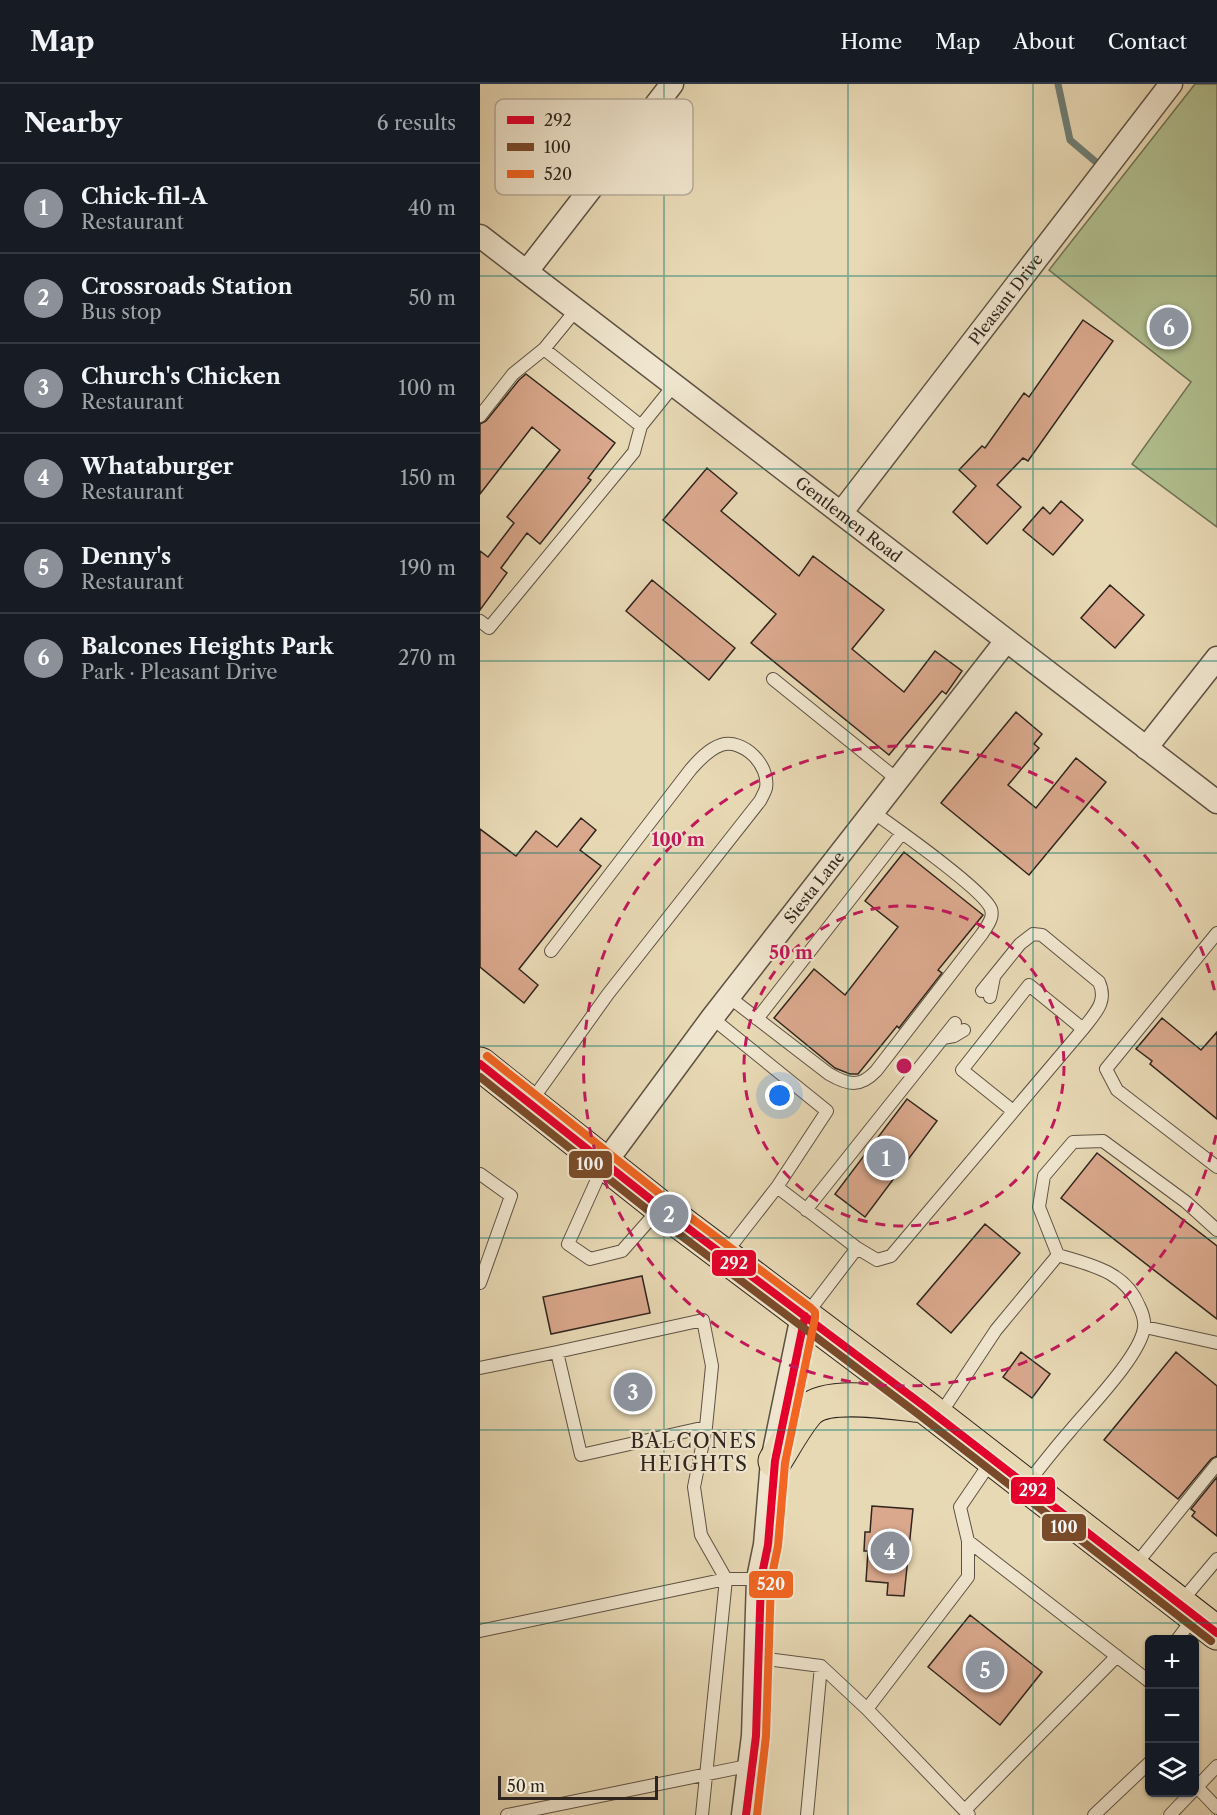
<!DOCTYPE html>
<meta charset="utf-8">
<style>
body{margin:0;font-family:"Libre Caslon Text",serif;background:#242831;color:#f1f3f6}
.controls{position:absolute;right:18px;bottom:18px;display:grid;overflow:hidden;border-radius:9px;box-shadow:0 2px 4px #0004}
.controls button{width:54px;height:54px;display:grid;place-items:center;padding:0;border:0;border-bottom:2px solid #363941;background:#171b24;color:#f1f3f6;font:30px sans-serif}
.scale{position:absolute;left:18px;bottom:15px;width:160px;box-sizing:border-box;padding-left:6px;border:3px solid #30251e;border-top:0;font-size:16px;line-height:21px;white-space:nowrap;color:#30251e;-webkit-text-stroke:4px #f0e6cf;paint-order:stroke}
.you{position:absolute;left:300px;top:1012px;width:21px;height:21px;margin:-15px;border:4px solid #fff;border-radius:50%;background:#1a73e8;box-shadow:0 0 0 9px #1a73e833}
.badge{display:grid;place-items:center;width:39px;height:39px;border-radius:50%;background:#8c9099;color:#fff;font-size:20px;font-weight:700}
.pin{position:absolute;translate:-50% -50%;border:3px solid #fff;box-shadow:0 2px 6px #0006}
.list{margin:0;padding:0;list-style:none}
h2{display:flex;justify-content:space-between;align-items:center;height:78px;margin:0;padding:0 24px;font-size:26px}
h2 small{font-size:20px;font-weight:400;color:#9ea1a6}
.list li{display:grid;grid-template-columns:39px 1fr auto;gap:18px;align-items:center;box-sizing:border-box;height:90px;padding:0 24px;border-top:2px solid #363941}
.list b{display:block;font-size:22px;white-space:nowrap}
.list p{margin:0;font-size:20px;white-space:nowrap;color:#9ea1a6}
.list em{font-size:20px;font-style:normal;color:#9ea1a6}
.icon{flex:none;width:33px;height:33px;fill:none;stroke:currentColor;stroke-width:2;stroke-linecap:round;stroke-linejoin:round}
.map{position:relative;flex:none;width:737px;height:1731px;overflow:hidden}
header{display:flex;align-items:center;gap:36px;box-sizing:border-box;height:84px;padding:0 30px;background:#171b24;border-bottom:2px solid #363941}
header strong{font-size:28px}
nav{display:flex;gap:33px;margin-inline-start:auto;font-size:21px}
main{display:flex}
aside{flex:1;background:#171b24}
.map>svg:first-child{display:block}
.green{fill:#b2c090;stroke:#717257;stroke-width:1.5}
.lines{fill:none;stroke-linecap:round;stroke-linejoin:round}
.stream{stroke:#6e7e76;stroke-width:7}
.building{fill:#daa88d;stroke:#30251e;stroke-width:1.5}
.service-casing{stroke:#5e5244;stroke-width:14}
.minor-casing{stroke:#5e5244;stroke-width:25}
.tertiary-casing{stroke:#5e5244;stroke-width:31}
.primary-casing{stroke:#30251e;stroke-width:35}
.service{stroke:#f0e6cf;stroke-width:12}
.minor{stroke:#f0e6cf;stroke-width:22}
.tertiary{stroke:#f0e6cf;stroke-width:28}
.primary{stroke:#e8d9b5;stroke-width:33}
.bus-1-casing{stroke:#f0e6cf;stroke-width:12}
.bus-2-casing{stroke:#f0e6cf;stroke-width:12}
.bus-3-casing{stroke:#f0e6cf;stroke-width:12}
.bus-1{stroke:#e4002b;stroke-width:8}
.bus-2{stroke:#7a4b2a;stroke-width:8}
.bus-3{stroke:#f26522;stroke-width:8}
.grid{fill:none;stroke:#0f766e;stroke-width:1.5;stroke-opacity:0.55}
.ring{fill:none;stroke:#c2185b;stroke-width:3;stroke-dasharray:10 8}
.labels{text-anchor:middle;stroke-width:4.5;stroke-linejoin:round;paint-order:stroke}
.street-label{font-size:16px;fill:#30251e;stroke:#f0e6cf}
.quarter-label{font-size:20px;letter-spacing:1.5px;fill:#30251e;stroke:#f0e6cf}
.key{fill:#f0e6cf;stroke:#b6ac9a;stroke-width:1.5}
.key-label{font-size:16px;fill:#30251e}
.centre{fill:#c2185b;stroke:#f0e6cf;stroke-width:3}
.ring-label{font-size:18px;text-anchor:middle;font-weight:bold;fill:#c2185b;stroke:#f0e6cf;stroke-width:4.5;stroke-linejoin:round;paint-order:stroke}
.line-badge{stroke:#f0e6cf;stroke-width:2}
.badge-label{font-size:16px;text-anchor:middle;font-weight:bold;fill:#fff}
</style>
<header>
<strong>Map</strong>
<nav><a>Home</a><a>Map</a><a>About</a><a>Contact</a></nav>
</header>
<main>
<aside>
<h2>Nearby<small>6 results</small></h2>
<ul class="list">
<li><span class="badge">1</span><div><b>Chick-fil-A</b><p>Restaurant</p></div><em>40 m</em></li>
<li><span class="badge">2</span><div><b>Crossroads Station</b><p>Bus stop</p></div><em>50 m</em></li>
<li><span class="badge">3</span><div><b>Church's Chicken</b><p>Restaurant</p></div><em>100 m</em></li>
<li><span class="badge">4</span><div><b>Whataburger</b><p>Restaurant</p></div><em>150 m</em></li>
<li><span class="badge">5</span><div><b>Denny's</b><p>Restaurant</p></div><em>190 m</em></li>
<li><span class="badge">6</span><div><b>Balcones Heights Park</b><p>Park · Pleasant Drive</p></div><em>270 m</em></li>
</ul>
</aside>
<div class="map">
<svg width="737" height="1731" viewBox="0 0 737 1731">
<rect width="100%" height="100%" fill="#e8d9b5"/>
<filter id="stains"><feTurbulence type="fractalNoise" baseFrequency=".00333" numOctaves="4"/><feColorMatrix values="0 0 0 0 .2 0 0 0 0 .09 0 0 0 0 .02 0 0 0 .5 -.17"/></filter>
<radialGradient id="worn" r=".72"><stop offset=".6" stop-color="#630" stop-opacity="0"/><stop offset="1" stop-color="#630" stop-opacity=".3"/></radialGradient>
<path class="green" d="M 715,0 L 737,0 L 737,443 L 652,380 L 711,298 L 569,186 Z"/>
<g class="lines">
<path class="stream" d="M 578,0 L 590,56 L 616,78"/>
</g>
<path class="building" d="M 603,236 L 633,257 L 548,377 L 543,374 L 517,401 L 541,423 L 507,460 L 473,428 L 496,402 L 479,386 L 502,362 L 505,364 L 544,309 L 549,313 Z
M 46,290 L 135,359 L 108,394 L 111,396 L 60,460 L 47,449 L 21,484 L 27,489 L 0,526 L 0,467 L 8,473 L 34,439 L 27,433 L 80,366 L 52,343 L 0,410 L 0,340 L 6,337 L 39,296 Z
M 227,384 L 257,409 L 241,427 L 319,492 L 333,472 L 404,526 L 372,565 L 424,608 L 455,567 L 482,587 L 466,610 L 462,607 L 409,671 L 271,559 L 296,530 L 183,436 Z
M 581,417 L 603,436 L 573,471 L 543,446 L 563,423 L 570,430 Z
M 172,496 L 255,564 L 229,596 L 146,527 Z
M 630,501 L 664,531 L 635,564 L 601,534 Z
M 536,628 L 562,650 L 554,660 L 559,664 L 528,701 L 556,724 L 596,674 L 626,698 L 549,791 L 461,719 Z
M 101,734 L 116,746 L 100,766 L 121,782 L 39,885 L 58,901 L 44,919 L 0,883 L 0,745 L 36,772 L 56,747 L 77,763 Z
M 424,768 L 503,831 L 458,886 L 462,889 L 419,944 L 417,942 L 378,990 L 370,990 L 355,984 L 294,934 L 334,885 L 365,911 L 418,843 L 385,817 Z
M 682,934 L 721,966 L 737,948 L 737,1035 L 670,980 L 672,977 L 656,965 Z
M 427,1015 L 457,1037 L 385,1133 L 355,1110 Z
M 617,1069 L 737,1162 L 737,1235 L 581,1114 Z
M 505,1140 L 540,1169 L 471,1249 L 437,1220 Z
M 162,1192 L 170,1229 L 71,1250 L 63,1213 Z
M 541,1268 L 570,1290 L 552,1314 L 523,1293 Z
M 696,1268 L 737,1302 L 737,1372 L 731,1375 L 698,1415 L 624,1356 Z
M 737,1393 L 737,1452 L 712,1432 L 715,1428 L 711,1425 Z
M 392,1422 L 433,1425 L 424,1512 L 407,1511 L 408,1499 L 386,1497 L 388,1467 L 384,1467 L 385,1448 L 390,1448 Z
M 490,1531 L 562,1588 L 520,1641 L 448,1583 Z"/>
<g class="lines">
<defs>
<path id="service" d="M 96,226 L 64,265 L 161,342 L 194,301
M 0,332 L 33,290 L 64,265
M 0,537 L 9,544 L 154,368 L 161,342
M 293,595 L 418,696
M 737,849 L 626,985 L 637,1006 L 737,1083
M 249,913 L 349,990 C 368,1001 380,1004 396,987 L 502,850 C 507,842 514,834 511,825 C 504,806 414,743 393,728
M 510,913 L 514,893
M 232,934 L 347,1027 L 297,1103 L 244,1171
M 277,935 L 422,749
M 463,954 L 474,952 L 484,946
M 50,1019 L 128,910 L 280,717 C 282,713 285,708 286,704 C 290,681 263,654 241,661 C 229,665 219,676 211,685 L 71,867
M 533,1027 L 482,986 L 549,901 L 603,945
M 124,1080 L 88,1160 L 110,1175 L 142,1167 L 180,1124
M 0,1090 L 31,1112 L 0,1199
M 297,1103 L 377,1164
M 326,1126 L 475,939
M 578,1171 L 559,1123 L 564,1092 L 593,1058 L 623,1057 L 706,1118 L 737,1146
M 326,1231 L 377,1164 L 397,1176 L 411,1172 L 603,945 C 615,929 628,918 619,898 L 562,851 L 553,850 L 540,860 L 502,907
M 665,1243 L 737,1259
M 77,1268 L 223,1236 L 232,1282 L 226,1343
M 0,1284 L 77,1268 L 101,1371 L 226,1343 L 214,1403 L 221,1451 L 246,1495 L 281,1495
M 459,1332 L 516,1246 L 578,1171 C 610,1181 645,1187 659,1222 C 662,1228 665,1237 664,1244 C 660,1272 609,1324 590,1347 C 575,1364 561,1382 547,1400
M 488,1457 L 670,1598
M 653,1484 L 737,1380
M 700,1519 L 737,1475
M 0,1547 L 246,1495 L 222,1731
M 697,1556 L 714,1533
M 279,1574 L 341,1582 L 387,1625 L 488,1493 L 488,1457 L 480,1423 L 512,1376
M 387,1625 L 489,1731
M 717,1703 L 737,1724
M 714,1706 L 737,1682
M 485,1726 L 637,1572
M 27,1731 L 272,1681
M 327,1731 L 341,1582
M 614,1731 L 670,1678
M 690,1731 L 712,1708"/>
<g id="minor">
<path id="s1" d="M 0,152 L 737,718"/>
<path d="M 47,187 L 192,0"/>
<path id="s2" d="M 361,429 L 691,0"/>
<path d="M 666,664 L 737,574"/>
<path id="s3" d="M 125,1079 L 232,934 L 526,557"/>
</g>
<path id="tertiary" d="M 266,1731 L 276,1652 L 281,1495 L 288,1461 L 295,1377 L 325,1232"/>
<path id="primary" d="M 0,980 L 189,1130 L 444,1322 L 737,1549
M 295,1377 C 304,1363 318,1337 329,1326 C 350,1307 417,1320 444,1322"/>
</defs>
<use href="#service" class="service-casing"/>
<use href="#minor" class="minor-casing"/>
<use href="#tertiary" class="tertiary-casing"/>
<use href="#primary" class="primary-casing"/>
<use href="#service" class="service"/>
<use href="#minor" class="minor"/>
<use href="#tertiary" class="tertiary"/>
<use href="#primary" class="primary"/>
<defs>
<path id="bus-1" d="M 0,980 L 189,1130 L 444,1322 L 737,1549
M 266,1731 L 276,1652 L 281,1495 L 288,1461 L 295,1377 L 325,1232"/>
<path id="bus-2" d="M 0,993 L 183,1138 L 438,1330 L 731,1557"/>
<path id="bus-3" d="M 7,972 L 195,1122 L 331,1224 L 335,1228 L 335,1234 L 305,1379 L 298,1462 L 291,1496 L 286,1652 L 277,1731"/>
</defs>
<use href="#bus-1" class="bus-1-casing"/>
<use href="#bus-2" class="bus-2-casing"/>
<use href="#bus-3" class="bus-3-casing"/>
<use href="#bus-1" class="bus-1"/>
<use href="#bus-2" class="bus-2"/>
<use href="#bus-3" class="bus-3"/>
</g>
<path class="grid" d="M 184,0 L 184,1731M 368,0 L 368,1731M 553,0 L 553,1731M 0,192 L 737,192M 0,385 L 737,385M 0,577 L 737,577M 0,769 L 737,769M 0,962 L 737,962M 0,1154 L 737,1154M 0,1346 L 737,1346M 0,1539 L 737,1539"/>
<g class="ring">
<circle cx="424" cy="982" r="160"/>
<path d="M736 1051A320 320 0 1 1 736 913"/>
</g>
<g class="labels">
<g class="street-label">
<text dy="6" stroke="none"><textPath href="#s2" startOffset="270">Pleasant Drive</textPath></text>
<text dy="6" stroke="none"><textPath href="#s1" startOffset="465">Gentlemen Road</textPath></text>
<text dy="6" stroke="none"><textPath href="#s3" startOffset="346">Siesta Lane</textPath></text>
</g>
<g class="quarter-label">
<text x="214" y="1364">BALCONES<tspan x="214" dy="23">HEIGHTS</tspan></text>
</g>
</g>
<rect x="15" y="15" width="198" height="96" rx="9" class="key"/>
<rect x="27" y="32" width="27" height="8" fill="#e4002b"/>
<rect x="27" y="59" width="27" height="8" fill="#7a4b2a"/>
<rect x="27" y="86" width="27" height="8" fill="#f26522"/>
<g class="key-label">
<text x="64" y="42">292</text>
<text x="64" y="69">100</text>
<text x="64" y="96">520</text>
</g>
<circle cx="424" cy="982" r="9" class="centre"/>
<g class="ring-label">
<text x="198" y="762">100 m</text>
<text x="311" y="875">50 m</text>
</g>
<g class="line-badge">
<rect x="88" y="1066" width="45" height="29" rx="6" fill="#7a4b2a"/>
<rect x="231" y="1165" width="46" height="28" rx="6" fill="#e4002b"/>
<rect x="530" y="1392" width="46" height="29" rx="6" fill="#e4002b"/>
<rect x="561" y="1429" width="46" height="29" rx="6" fill="#7a4b2a"/>
<rect x="268" y="1486" width="46" height="29" rx="6" fill="#f26522"/>
</g>
<g class="badge-label">
<text x="110" y="1086">100</text>
<text x="254" y="1185">292</text>
<text x="553" y="1412">292</text>
<text x="584" y="1449">100</text>
<text x="291" y="1506">520</text>
</g>
<rect width="100%" height="100%" filter="url(#stains)"/>
<rect width="100%" height="100%" fill="url(#worn)"/>
</svg>
<div class="controls">
<button>+</button>
<button>−</button>
<button><svg class="icon" aria-label="layers" viewBox="0 0 24 24"><path d="M12 4l9 5-9 5-9-5zM3 14l9 5 9-5"/></svg></button>
</div>
<div class="scale">50 m</div>
<div class="you"></div>
<div class="pin badge" style="left:406px;top:1074px">1</div>
<div class="pin badge" style="left:189px;top:1130px">2</div>
<div class="pin badge" style="left:153px;top:1308px">3</div>
<div class="pin badge" style="left:410px;top:1467px">4</div>
<div class="pin badge" style="left:505px;top:1586px">5</div>
<div class="pin badge" style="left:689px;top:243px">6</div>
</div>
</main>
